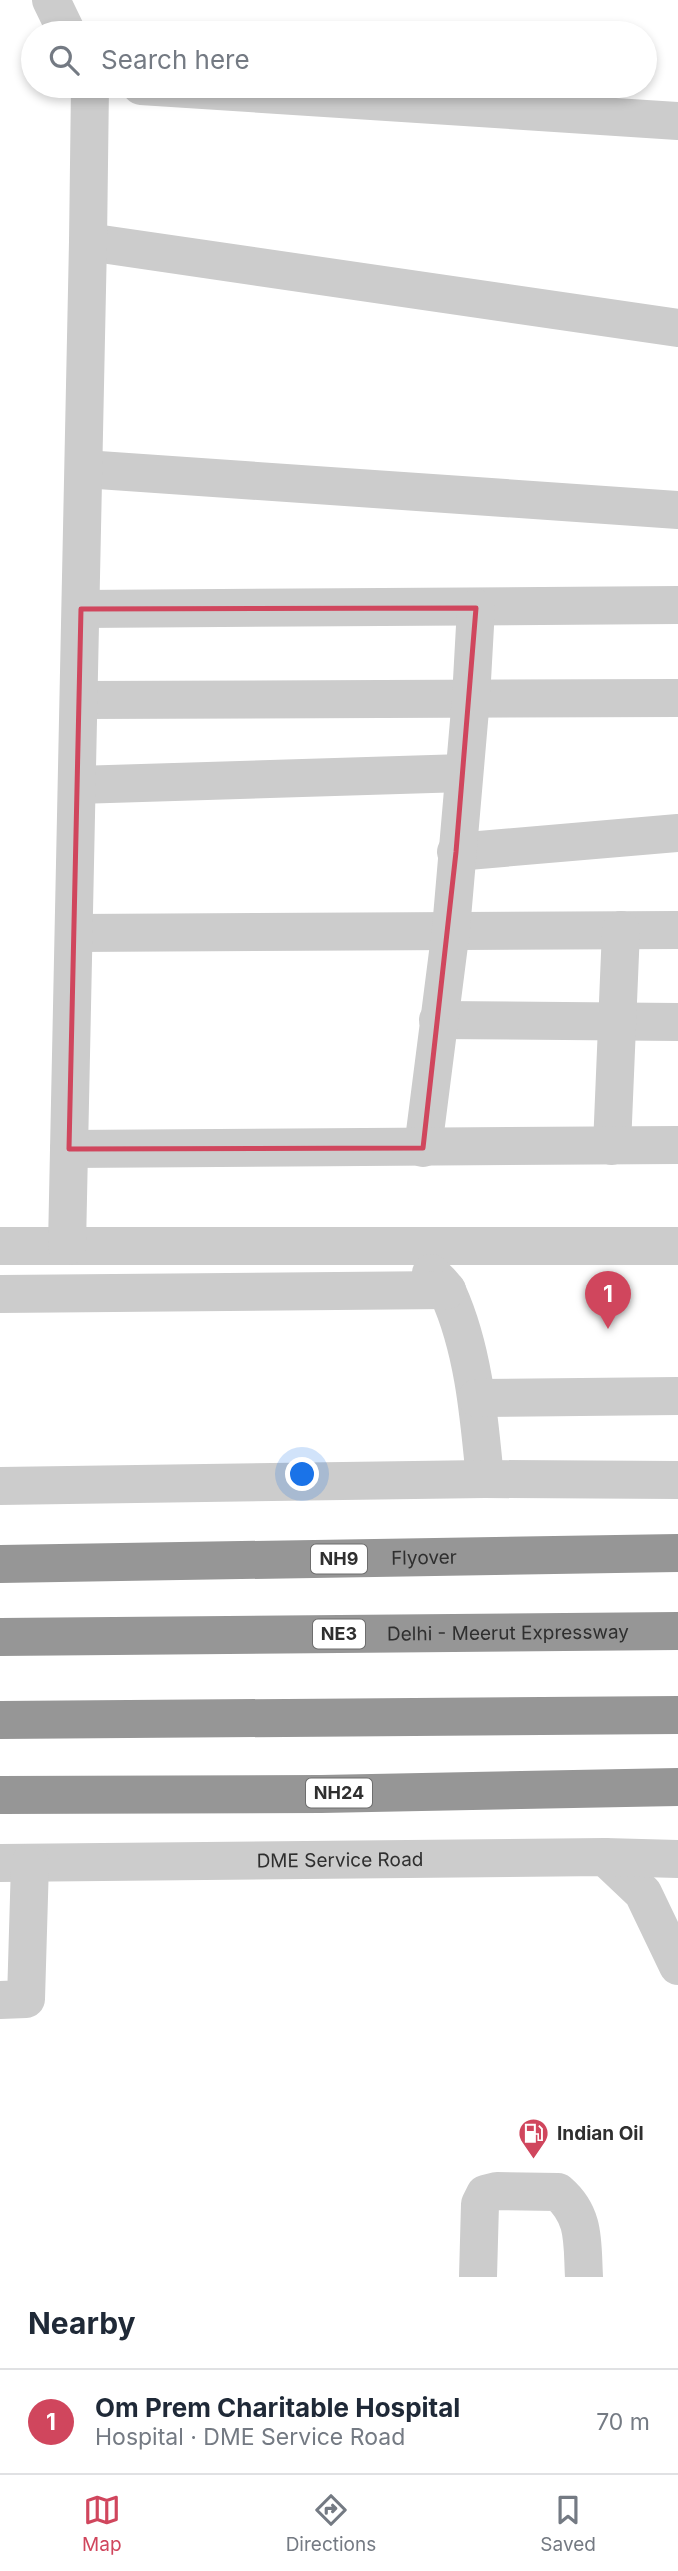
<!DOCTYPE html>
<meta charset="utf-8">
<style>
body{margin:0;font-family:Inter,sans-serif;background:#f6f6f7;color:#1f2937}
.you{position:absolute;left:303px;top:1475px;width:24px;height:24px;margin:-18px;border:5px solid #fff;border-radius:50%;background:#1a73e8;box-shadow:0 0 0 10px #1a73e833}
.badge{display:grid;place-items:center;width:46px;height:46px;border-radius:50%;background:#d0465d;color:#fff;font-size:23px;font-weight:700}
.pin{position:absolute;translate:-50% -58px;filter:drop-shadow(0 2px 4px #0008)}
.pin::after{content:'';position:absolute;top:37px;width:24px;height:21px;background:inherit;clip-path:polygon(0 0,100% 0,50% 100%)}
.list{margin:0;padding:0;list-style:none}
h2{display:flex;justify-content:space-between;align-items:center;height:91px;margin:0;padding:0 28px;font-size:30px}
h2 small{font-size:23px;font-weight:400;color:#747a83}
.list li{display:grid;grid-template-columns:46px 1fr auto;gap:21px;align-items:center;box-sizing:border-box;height:105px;padding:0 28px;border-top:2px solid #e0e1e3}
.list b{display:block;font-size:26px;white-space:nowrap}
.list p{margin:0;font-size:23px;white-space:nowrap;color:#747a83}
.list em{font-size:23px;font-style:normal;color:#747a83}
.icon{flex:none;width:38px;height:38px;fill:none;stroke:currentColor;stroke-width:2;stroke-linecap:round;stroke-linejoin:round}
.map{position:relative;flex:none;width:678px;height:2277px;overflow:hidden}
.search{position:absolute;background:#fff;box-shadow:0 4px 10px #0003;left:21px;right:21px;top:21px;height:77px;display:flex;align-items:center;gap:18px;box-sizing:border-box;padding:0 24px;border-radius:38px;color:#747a83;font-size:26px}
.sheet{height:196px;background:#fff}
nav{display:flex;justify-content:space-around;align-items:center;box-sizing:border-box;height:98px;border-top:2px solid #e0e1e3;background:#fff;font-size:19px;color:#747a83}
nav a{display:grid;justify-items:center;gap:4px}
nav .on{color:#d0465d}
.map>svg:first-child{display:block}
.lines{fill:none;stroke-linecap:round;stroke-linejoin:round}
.minor{stroke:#ccc;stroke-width:38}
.highway{stroke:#969696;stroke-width:38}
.marked{fill:none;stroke:#d0465d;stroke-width:5;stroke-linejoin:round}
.labels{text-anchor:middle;stroke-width:7;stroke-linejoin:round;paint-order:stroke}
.shield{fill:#fff;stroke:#6d6d6d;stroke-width:2}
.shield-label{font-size:18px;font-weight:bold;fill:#2f2f2f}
.street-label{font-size:19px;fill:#2f2f2f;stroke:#fff}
.poi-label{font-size:19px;font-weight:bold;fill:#2f2f2f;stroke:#fff;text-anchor:start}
</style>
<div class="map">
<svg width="678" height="2277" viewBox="0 0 678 2277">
<rect width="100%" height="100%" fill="#fff"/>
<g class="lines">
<g class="minor">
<path d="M 51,0 L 67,33"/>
<path d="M 141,86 L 678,121"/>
<path d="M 88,242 L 678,328"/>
<path d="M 84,469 L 678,510"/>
<path d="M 81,609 L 678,605"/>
<path d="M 79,700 L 678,698"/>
<path d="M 77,785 L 464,773"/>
<path d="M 456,852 L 678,833"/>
<path d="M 74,933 L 678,930"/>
<path d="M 438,1020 L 678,1022"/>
<path d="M 612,1146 L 621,930"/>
<path d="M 423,1148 L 451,929 L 471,698 L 476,608"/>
<path d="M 69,1149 L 678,1145"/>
<path d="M 0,1246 L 678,1246"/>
<path d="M 67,1246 L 88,242 L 90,86"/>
<path d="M 431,1273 C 436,1279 445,1285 448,1293 C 474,1351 479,1417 485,1479"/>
<path d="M 0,1294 L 447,1290"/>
<path d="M 477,1398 L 678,1396"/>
<path d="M 0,1486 L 485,1479 L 678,1480"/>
<path d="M 605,1857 L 643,1893 L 678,1966"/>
<path id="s1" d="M 0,1863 L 605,1857 L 678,1859"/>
<path d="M 0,2000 L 26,1999 L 30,1863"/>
<path d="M 478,2277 L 480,2204 L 485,2194 L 497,2191 L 558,2192 C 586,2216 582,2243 584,2277"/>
</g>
<g class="highway">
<path id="s2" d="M 0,1564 L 678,1553"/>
<path id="s3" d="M 0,1637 L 678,1631"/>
<path d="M 0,1720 L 678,1715"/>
<path d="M 0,1795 L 321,1794 L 678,1787"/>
</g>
</g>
<path class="marked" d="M 476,608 L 456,852 L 423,1148 L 69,1149 L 81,609 Z"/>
<defs>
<symbol id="fuel-pin" viewBox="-11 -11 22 30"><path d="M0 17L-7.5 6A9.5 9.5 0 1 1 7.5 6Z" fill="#d0465d" stroke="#fff"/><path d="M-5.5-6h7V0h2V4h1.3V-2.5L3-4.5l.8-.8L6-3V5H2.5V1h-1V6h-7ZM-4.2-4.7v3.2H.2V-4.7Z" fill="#fff"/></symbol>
</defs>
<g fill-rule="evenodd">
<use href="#fuel-pin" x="516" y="2116" width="35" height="47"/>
</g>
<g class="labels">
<g class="shield">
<rect x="311" y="1544.5" width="56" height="29" rx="5"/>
<rect x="313" y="1619.5" width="52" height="29" rx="5"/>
<rect x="306" y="1778.5" width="66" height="29" rx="5"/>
</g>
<g class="shield-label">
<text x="339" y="1565">NH9</text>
<text x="339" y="1640">NE3</text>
<text x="339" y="1799">NH24</text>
</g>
<g class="street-label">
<text dy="7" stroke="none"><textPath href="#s2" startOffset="424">Flyover</textPath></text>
<text dy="7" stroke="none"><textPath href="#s3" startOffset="508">Delhi - Meerut Expressway</textPath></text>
<text dy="7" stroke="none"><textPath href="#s1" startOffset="340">DME Service Road</textPath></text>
</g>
<g class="poi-label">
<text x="557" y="2140">Indian Oil</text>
</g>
</g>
</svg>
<div class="you"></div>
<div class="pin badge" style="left:608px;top:1329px">1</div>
<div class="search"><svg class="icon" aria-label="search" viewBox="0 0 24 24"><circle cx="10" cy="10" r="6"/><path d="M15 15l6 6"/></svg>Search here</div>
</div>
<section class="sheet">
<h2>Nearby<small></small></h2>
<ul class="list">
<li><span class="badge">1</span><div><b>Om Prem Charitable Hospital</b><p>Hospital · DME Service Road</p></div><em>70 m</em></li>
</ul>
</section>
<nav>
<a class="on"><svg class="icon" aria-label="map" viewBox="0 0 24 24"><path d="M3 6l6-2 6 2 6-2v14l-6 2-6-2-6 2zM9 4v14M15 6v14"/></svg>Map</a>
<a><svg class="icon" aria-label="directions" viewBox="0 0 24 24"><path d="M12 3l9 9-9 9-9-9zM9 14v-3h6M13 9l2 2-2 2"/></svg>Directions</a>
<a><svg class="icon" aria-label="saved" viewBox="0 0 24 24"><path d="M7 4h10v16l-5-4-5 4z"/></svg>Saved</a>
</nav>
